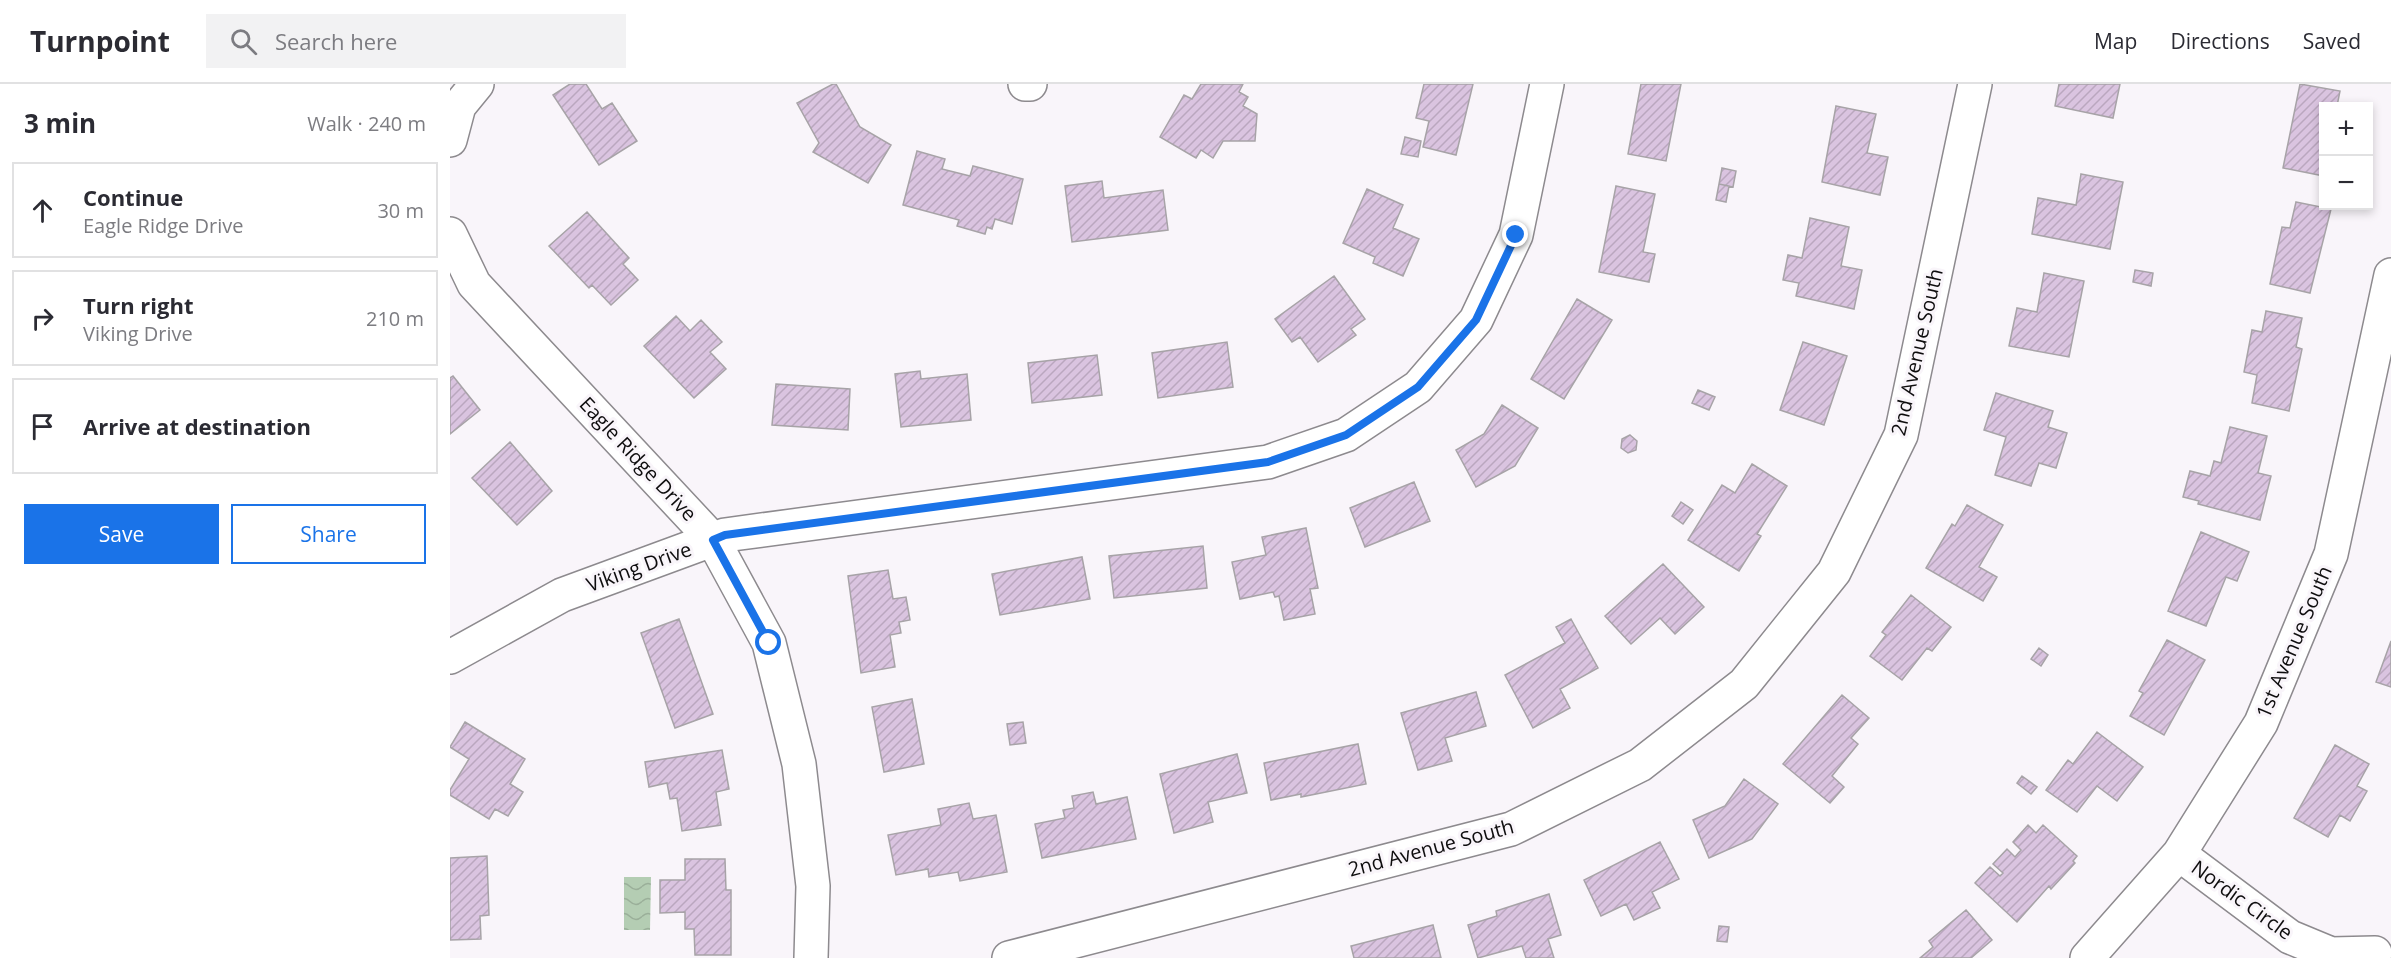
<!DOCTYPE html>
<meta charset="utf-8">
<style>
body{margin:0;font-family:"Open Sans",sans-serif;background:#f2f2f3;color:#2b2b33}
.controls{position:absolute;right:18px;top:18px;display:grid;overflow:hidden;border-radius:0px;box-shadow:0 3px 9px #0003}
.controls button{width:54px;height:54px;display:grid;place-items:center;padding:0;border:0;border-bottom:2px solid #e1e1e2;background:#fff;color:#2b2b33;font:30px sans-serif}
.stop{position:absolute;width:18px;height:18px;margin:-14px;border:4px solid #1a73e8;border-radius:50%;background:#fff}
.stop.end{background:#1a73e8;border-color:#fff;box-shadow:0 2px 6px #0008}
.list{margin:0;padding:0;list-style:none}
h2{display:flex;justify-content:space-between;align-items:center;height:78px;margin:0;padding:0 24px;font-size:26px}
h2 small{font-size:20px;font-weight:400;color:#7c7c81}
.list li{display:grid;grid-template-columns:39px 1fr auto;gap:18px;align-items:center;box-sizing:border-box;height:96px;margin:0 12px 12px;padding:0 12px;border:2px solid #e1e1e2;border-radius:0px}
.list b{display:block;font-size:22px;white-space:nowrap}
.list p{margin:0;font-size:20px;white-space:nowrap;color:#7c7c81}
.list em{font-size:20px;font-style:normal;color:#7c7c81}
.actions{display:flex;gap:12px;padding:18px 24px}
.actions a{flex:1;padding:14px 0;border:2px solid #1a73e8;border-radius:0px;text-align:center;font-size:21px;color:#1a73e8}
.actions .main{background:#1a73e8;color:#fff}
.icon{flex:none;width:33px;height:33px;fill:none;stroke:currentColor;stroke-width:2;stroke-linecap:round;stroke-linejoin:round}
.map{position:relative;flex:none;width:1941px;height:874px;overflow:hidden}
header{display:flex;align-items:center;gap:36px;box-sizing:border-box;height:84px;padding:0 30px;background:#fff;border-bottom:2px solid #e1e1e2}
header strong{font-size:28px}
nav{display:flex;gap:33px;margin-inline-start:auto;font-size:21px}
.search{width:420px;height:54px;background:#f2f2f3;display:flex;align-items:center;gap:15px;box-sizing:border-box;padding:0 21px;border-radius:0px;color:#7c7c81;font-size:22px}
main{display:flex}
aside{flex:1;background:#fff}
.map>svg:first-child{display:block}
.water{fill:url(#water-waves)}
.building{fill:url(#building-hatch);stroke:#a7a3a7;stroke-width:1.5}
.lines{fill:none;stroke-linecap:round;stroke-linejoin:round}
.minor-casing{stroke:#8d8a8e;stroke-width:36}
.minor{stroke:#fff;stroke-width:33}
.route{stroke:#1a73e8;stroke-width:8}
.labels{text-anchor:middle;stroke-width:6;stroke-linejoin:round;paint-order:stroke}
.street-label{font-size:20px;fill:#0e0d0e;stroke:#f9f5fa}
</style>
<header>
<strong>Turnpoint</strong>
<div class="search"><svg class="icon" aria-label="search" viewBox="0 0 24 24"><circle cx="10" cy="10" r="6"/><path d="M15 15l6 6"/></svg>Search here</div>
<nav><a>Map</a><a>Directions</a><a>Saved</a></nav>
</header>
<main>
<aside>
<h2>3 min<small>Walk · 240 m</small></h2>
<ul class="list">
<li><svg class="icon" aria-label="ahead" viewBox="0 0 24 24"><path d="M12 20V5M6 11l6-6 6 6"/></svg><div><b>Continue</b><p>Eagle Ridge Drive</p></div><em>30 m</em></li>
<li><svg class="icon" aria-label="right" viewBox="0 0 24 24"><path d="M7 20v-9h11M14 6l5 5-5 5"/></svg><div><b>Turn right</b><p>Viking Drive</p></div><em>210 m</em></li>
<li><svg class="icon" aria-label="arrive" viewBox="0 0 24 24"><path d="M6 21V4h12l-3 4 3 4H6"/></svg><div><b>Arrive at destination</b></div></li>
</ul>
<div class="actions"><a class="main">Save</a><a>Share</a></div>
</aside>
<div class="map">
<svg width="1941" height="874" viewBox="0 0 1941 874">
<defs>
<pattern id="water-waves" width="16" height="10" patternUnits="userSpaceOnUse" patternTransform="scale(1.5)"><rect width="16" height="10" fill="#b4cdb3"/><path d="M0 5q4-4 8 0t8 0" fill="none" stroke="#9aaf99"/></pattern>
<pattern id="building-hatch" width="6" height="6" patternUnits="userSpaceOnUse" patternTransform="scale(1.5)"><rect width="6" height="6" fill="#dac4e0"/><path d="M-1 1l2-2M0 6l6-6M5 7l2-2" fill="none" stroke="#baa7bf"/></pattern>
</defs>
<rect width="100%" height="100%" fill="#f9f5fa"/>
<path class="water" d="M 174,793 L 201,793 L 200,846 L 174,846 Z"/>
<path class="building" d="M 120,0 L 136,0 L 152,25 L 162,19 L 187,57 L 149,81 L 103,11 Z
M 383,0 L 386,0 L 410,43 L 441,61 L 418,99 L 363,68 L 369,59 L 347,19 Z
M 751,0 L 793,0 L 789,8 L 798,13 L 793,22 L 807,30 L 805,57 L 773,57 L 763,74 L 751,66 L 746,74 L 710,53 L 734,11 L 742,15 Z
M 974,0 L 1023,0 L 1006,71 L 973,63 L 979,37 L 966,34 Z
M 1191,0 L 1231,0 L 1216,77 L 1178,70 Z
M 1609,0 L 1670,0 L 1663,34 L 1605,22 Z
M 1850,0 L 1890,7 L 1887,22 L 1874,22 L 1874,92 L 1833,84 Z
M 1386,22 L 1426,30 L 1417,69 L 1438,73 L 1430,111 L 1372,98 Z
M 955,53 L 971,57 L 968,73 L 951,70 Z
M 467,67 L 495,75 L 492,85 L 520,92 L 523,82 L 573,95 L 562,140 L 545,135 L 542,145 L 537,143 L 535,150 L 507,142 L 509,136 L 453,121 Z
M 1272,84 L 1286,87 L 1283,103 L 1269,100 Z
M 1631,90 L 1673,98 L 1660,165 L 1582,150 L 1588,114 L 1626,121 Z
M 652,97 L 654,114 L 713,106 L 718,146 L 622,158 L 615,102 Z
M 1269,100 L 1279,102 L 1276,118 L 1266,116 Z
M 1166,102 L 1205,110 L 1193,168 L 1205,170 L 1199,198 L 1149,188 Z
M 917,105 L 953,121 L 943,144 L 969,155 L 953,192 L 923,179 L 925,173 L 893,159 Z
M 1846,118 L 1881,125 L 1860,209 L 1820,200 L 1832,143 L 1840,144 Z
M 137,128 L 179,174 L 173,180 L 188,196 L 161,221 L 142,201 L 139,204 L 99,162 Z
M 1360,134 L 1399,143 L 1391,182 L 1412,186 L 1404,225 L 1346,212 L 1349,199 L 1333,196 L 1338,171 L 1352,174 Z
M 1685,186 L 1703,189 L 1701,202 L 1683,198 Z
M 1594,189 L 1634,197 L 1619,273 L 1559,262 L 1567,224 L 1587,228 Z
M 884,192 L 915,235 L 901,245 L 906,251 L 868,278 L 850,253 L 842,258 L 825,235 Z
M 1127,215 L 1162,236 L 1114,315 L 1081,295 Z
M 1816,227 L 1852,234 L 1846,263 L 1852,265 L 1839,327 L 1802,319 L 1807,291 L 1794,288 L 1802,246 L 1812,248 Z
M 226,232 L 240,247 L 251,236 L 272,258 L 260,268 L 276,285 L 244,314 L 194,262 Z
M 777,258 L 783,303 L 708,314 L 702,269 Z
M 1353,258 L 1397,272 L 1374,341 L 1330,326 Z
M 647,271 L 652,311 L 582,319 L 578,279 Z
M 470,287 L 471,295 L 517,290 L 521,336 L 451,343 L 445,290 Z
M 3,292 L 30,326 L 0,350 L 0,294 Z
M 326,300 L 400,305 L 398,346 L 322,341 Z
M 1248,306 L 1265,313 L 1259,326 L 1242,319 Z
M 1546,309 L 1603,327 L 1598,343 L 1617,349 L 1606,384 L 1589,379 L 1581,402 L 1545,391 L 1556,353 L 1534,346 Z
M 1052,321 L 1088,344 L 1065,382 L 1026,403 L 1006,366 L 1034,350 Z
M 1780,343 L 1817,352 L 1808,389 L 1821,392 L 1810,436 L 1748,420 L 1749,417 L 1733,413 L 1740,387 L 1760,392 L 1764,377 L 1771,379 Z
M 1180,351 L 1187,357 L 1186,366 L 1178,369 L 1171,364 L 1172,355 Z
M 60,358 L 102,407 L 67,441 L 22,394 Z
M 1302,380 L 1337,402 L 1307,450 L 1311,452 L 1289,487 L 1238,456 L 1272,401 L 1285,409 Z
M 964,398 L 980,437 L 915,463 L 900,424 Z
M 1231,418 L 1243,426 L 1233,440 L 1222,432 Z
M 1517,421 L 1553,441 L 1529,483 L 1547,493 L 1533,517 L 1476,484 L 1502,440 L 1505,442 Z
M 856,444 L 868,504 L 860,505 L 865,530 L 834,536 L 829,512 L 825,513 L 823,508 L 790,515 L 782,478 L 816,471 L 812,453 Z
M 1751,448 L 1799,468 L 1787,497 L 1776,493 L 1756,542 L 1718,527 Z
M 753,462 L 757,504 L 664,514 L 659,472 Z
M 632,473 L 640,515 L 550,531 L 542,490 Z
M 1213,480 L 1254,523 L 1225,550 L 1210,534 L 1181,560 L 1155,532 Z
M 438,486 L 443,515 L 456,513 L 460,536 L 449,538 L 451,549 L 440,551 L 445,583 L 411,589 L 398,492 Z
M 1461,511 L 1501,543 L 1482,567 L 1477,564 L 1452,596 L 1420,572 L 1436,551 L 1432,548 Z
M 229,535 L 263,630 L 225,644 L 191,549 Z
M 1121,535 L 1148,584 L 1110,605 L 1120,624 L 1083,644 L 1055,591 L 1115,559 L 1106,543 Z
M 1717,556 L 1755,576 L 1714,651 L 1680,632 L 1693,609 L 1689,607 Z
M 1941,557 L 1941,603 L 1926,598 Z
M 1589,564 L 1598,571 L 1591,582 L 1581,575 Z
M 1026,608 L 1036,642 L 995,654 L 1002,677 L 968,686 L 951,629 Z
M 1392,611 L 1419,634 L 1401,654 L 1408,660 L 1382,692 L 1394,703 L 1380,719 L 1333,680 Z
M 462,615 L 474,680 L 434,688 L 422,623 Z
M 15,638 L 75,675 L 60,700 L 73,708 L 58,732 L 45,725 L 39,735 L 0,711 L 0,706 L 19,675 L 0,663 Z
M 573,638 L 576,659 L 560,661 L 557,640 Z
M 1647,648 L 1693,683 L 1667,717 L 1647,702 L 1627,728 L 1596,706 L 1618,676 L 1623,680 Z
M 908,660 L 916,700 L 851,713 L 851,710 L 821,716 L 814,679 Z
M 1885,661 L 1919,680 L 1907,702 L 1917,707 L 1900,737 L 1890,731 L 1878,753 L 1844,734 Z
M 272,666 L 279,705 L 266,708 L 271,741 L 232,747 L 227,714 L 220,715 L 217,699 L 199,703 L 195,678 Z
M 787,670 L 797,709 L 758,718 L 763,738 L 724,749 L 710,690 Z
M 1572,692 L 1587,703 L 1581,710 L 1567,699 Z
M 1294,695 L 1328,720 L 1302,755 L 1259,774 L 1243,736 L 1275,722 Z
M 643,708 L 646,720 L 677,713 L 686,755 L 592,774 L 585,740 L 615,734 L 613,726 L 624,724 L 622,712 Z
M 519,719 L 523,735 L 546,731 L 557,788 L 510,797 L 508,788 L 479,793 L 478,785 L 446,791 L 438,751 L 491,741 L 488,725 Z
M 1578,741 L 1586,749 L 1593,741 L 1627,772 L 1623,777 L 1625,779 L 1601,805 L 1599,802 L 1567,838 L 1525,799 L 1540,783 L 1550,792 L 1553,789 L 1543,780 L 1557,765 L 1565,773 L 1571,766 L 1563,758 Z
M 1210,758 L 1229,795 L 1202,808 L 1210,824 L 1184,836 L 1176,820 L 1151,832 L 1134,796 Z
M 37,772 L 39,831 L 30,832 L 31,855 L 0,856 L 0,774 Z
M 235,775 L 275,775 L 276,806 L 281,806 L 281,871 L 245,871 L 244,845 L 235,845 L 235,828 L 210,829 L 210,796 L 235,796 Z
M 1099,810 L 1111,851 L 1098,855 L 1104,874 L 1076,874 L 1072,862 L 1028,874 L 1018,841 L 1047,832 L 1046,827 Z
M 1516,826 L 1542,856 L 1521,874 L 1470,874 L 1483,863 L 1479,857 Z
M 983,841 L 991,874 L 904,874 L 901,862 Z
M 1269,842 L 1279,843 L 1277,858 L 1267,857 Z"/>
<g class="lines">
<defs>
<path id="minor" d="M 575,0 L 580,0
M 0,56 L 9,22 L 27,0
M 0,150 L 24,200 L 263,456 L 319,559 L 349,680 L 363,802 L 361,874
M 0,573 L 112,511 L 275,451 L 818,378 L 896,351 L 968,303 L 1026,236 L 1066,151 L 1097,0
M 1729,770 L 1840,853 L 1881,870 L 1925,869
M 559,874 L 1061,745 L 1190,681 L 1294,600 L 1384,488 L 1451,351 L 1525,0
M 1637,874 L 1729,770 L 1811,639 L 1881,470 L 1941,191"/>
</defs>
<use href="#minor" class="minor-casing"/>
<use href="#minor" class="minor"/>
</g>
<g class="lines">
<path class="route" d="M 319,559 L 263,456 L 275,451 L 818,378 L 896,351 L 968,303 L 1026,236 L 1066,151"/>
</g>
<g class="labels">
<g class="street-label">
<text transform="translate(1467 268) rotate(-77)" y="7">2nd Avenue South</text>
<text transform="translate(188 375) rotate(47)" y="7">Eagle Ridge Drive</text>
<text transform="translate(189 483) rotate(-20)" y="7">Viking Drive</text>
<text transform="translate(1844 558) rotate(-67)" y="7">1st Avenue South</text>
<text transform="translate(981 764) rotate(-15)" y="7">2nd Avenue South</text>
<text transform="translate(1792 816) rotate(36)" y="7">Nordic Circle</text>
</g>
</g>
</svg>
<div class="controls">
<button>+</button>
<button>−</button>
</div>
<div class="stop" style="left:319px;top:559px"></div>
<div class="stop end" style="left:1066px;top:151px"></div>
</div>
</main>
